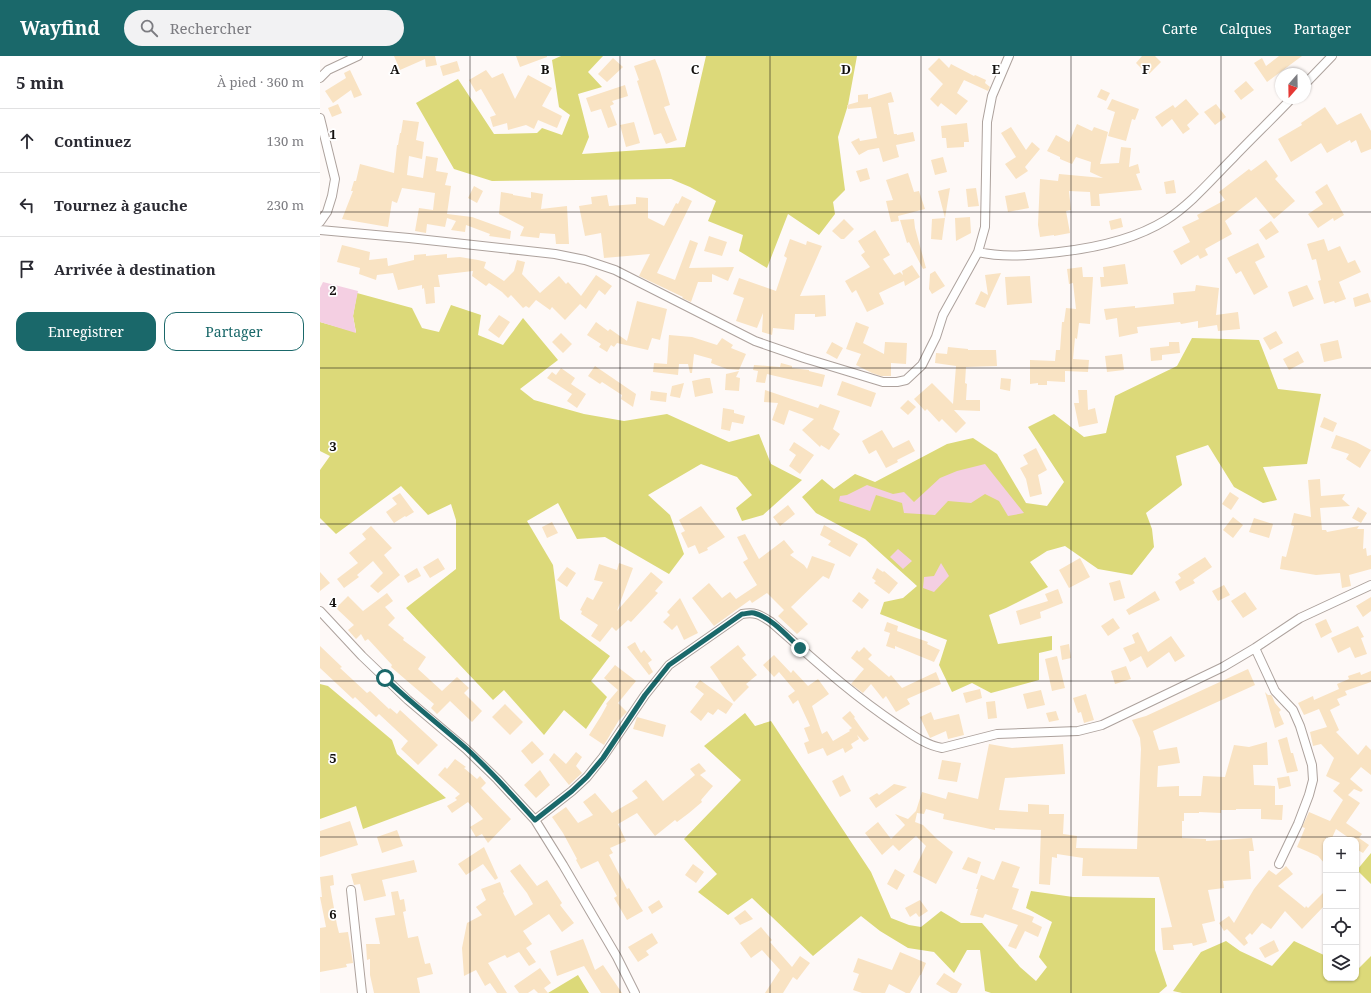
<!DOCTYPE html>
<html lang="fr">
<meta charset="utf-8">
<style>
body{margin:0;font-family:"Noto Serif",serif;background:#f2f2f3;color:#2b2b33}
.controls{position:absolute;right:12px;bottom:12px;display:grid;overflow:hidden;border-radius:8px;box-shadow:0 1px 3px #0004}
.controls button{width:36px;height:36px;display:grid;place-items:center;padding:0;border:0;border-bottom:1px solid #e1e1e2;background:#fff;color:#2b2b33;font:20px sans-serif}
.compass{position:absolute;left:955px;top:12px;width:36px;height:36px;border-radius:50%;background:#fff;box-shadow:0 1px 3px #0004;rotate:200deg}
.stop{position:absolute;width:12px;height:12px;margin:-9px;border:3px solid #1a686a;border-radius:50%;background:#fff}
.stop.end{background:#1a686a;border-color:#fff;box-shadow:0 1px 4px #0008}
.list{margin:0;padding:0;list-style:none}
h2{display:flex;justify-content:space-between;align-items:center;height:52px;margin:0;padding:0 16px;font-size:17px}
h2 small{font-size:13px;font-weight:400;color:#7c7c81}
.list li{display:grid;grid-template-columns:26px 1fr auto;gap:12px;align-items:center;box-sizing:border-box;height:64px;padding:0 16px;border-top:1px solid #e1e1e2}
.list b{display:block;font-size:15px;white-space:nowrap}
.list em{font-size:13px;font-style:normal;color:#7c7c81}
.actions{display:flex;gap:8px;padding:12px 16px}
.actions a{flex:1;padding:9px 0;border:1px solid #1a686a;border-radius:12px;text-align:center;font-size:14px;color:#1a686a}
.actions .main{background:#1a686a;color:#fff}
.icon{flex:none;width:22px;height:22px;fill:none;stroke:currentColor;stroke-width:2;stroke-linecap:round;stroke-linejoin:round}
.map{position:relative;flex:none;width:1051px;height:937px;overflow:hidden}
header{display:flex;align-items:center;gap:24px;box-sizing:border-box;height:56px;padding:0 20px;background:#1a686a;color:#fff}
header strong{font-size:19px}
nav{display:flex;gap:22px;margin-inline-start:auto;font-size:14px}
.search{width:280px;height:36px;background:#f2f2f3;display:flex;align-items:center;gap:10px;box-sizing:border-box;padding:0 14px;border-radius:22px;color:#7c7c81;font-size:15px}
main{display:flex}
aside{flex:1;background:#fff}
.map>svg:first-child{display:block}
.green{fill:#dcd979}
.water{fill:#f4cfe2}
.building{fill:#f9e3c3}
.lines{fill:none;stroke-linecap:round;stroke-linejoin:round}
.street-casing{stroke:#ada29d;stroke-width:10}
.street{stroke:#fff;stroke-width:8}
.route{stroke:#1a686a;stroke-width:5}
.grid{fill:none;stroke:#13100e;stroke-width:1;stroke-opacity:0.55}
.grid-label{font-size:13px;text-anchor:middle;font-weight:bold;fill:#13100e;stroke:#fff;stroke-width:3.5;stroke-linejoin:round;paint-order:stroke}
</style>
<header>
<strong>Wayfind</strong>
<div class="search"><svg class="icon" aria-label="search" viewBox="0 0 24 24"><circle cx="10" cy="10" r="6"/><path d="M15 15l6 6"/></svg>Rechercher</div>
<nav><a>Carte</a><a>Calques</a><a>Partager</a></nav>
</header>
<main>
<aside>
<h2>5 min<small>À pied · 360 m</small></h2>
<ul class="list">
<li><svg class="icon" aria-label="ahead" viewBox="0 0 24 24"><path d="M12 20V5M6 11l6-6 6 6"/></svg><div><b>Continuez</b></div><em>130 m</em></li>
<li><svg class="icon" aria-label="left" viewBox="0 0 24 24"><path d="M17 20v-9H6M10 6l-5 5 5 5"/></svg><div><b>Tournez à gauche</b></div><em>230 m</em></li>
<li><svg class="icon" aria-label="arrive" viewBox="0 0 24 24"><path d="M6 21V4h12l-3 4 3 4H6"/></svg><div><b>Arrivée à destination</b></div></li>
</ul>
<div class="actions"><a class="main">Enregistrer</a><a>Partager</a></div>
</aside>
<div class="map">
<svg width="1051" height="937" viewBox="0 0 1051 937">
<rect width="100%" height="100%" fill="#fef9f7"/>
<path class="green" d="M 241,0 L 283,0 L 268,16 L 282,31 L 258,38 L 269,81 L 262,98 L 365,91 L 386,0 L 537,0 L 528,49 L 518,81 L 525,134 L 513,146 L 515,158 L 499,179 L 468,158 L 447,212 L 419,195 L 423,179 L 388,165 L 396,145 L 370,131 L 351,123 L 172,125 L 134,113 L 96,47 L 138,23 L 174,78 L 217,77 L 222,72 L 242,79 L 250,59 L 239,51 L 232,4 Z
M 37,237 L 92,252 L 102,272 L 119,276 L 131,249 L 161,259 L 158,279 L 183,289 L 203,262 L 238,304 L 200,333 L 214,344 L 264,358 L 304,365 L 347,358 L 409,386 L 439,378 L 451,408 L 482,424 L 443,459 L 422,465 L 416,452 L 432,439 L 417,421 L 381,408 L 328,439 L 350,459 L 364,498 L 349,518 L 285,481 L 257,483 L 238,447 L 207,465 L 233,509 L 240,563 L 290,600 L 271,625 L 287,641 L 266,673 L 244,654 L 224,679 L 184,634 L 173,644 L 86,552 L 136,513 L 136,464 L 131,448 L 108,459 L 81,430 L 16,478 L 0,462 L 0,414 L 10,400 L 0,395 L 0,266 L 36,276 L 33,260 Z
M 872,282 L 939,284 L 958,333 L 1001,338 L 987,408 L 943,411 L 957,444 L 943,447 L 914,431 L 888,389 L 856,400 L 862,429 L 826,457 L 832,473 L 834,491 L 812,519 L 778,513 L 745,490 L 727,495 L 710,506 L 728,531 L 686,552 L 669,559 L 678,588 L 732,580 L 732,594 L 719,597 L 719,624 L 671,637 L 652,627 L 632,636 L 619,609 L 627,584 L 560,558 L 564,546 L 583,542 L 597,530 L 545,483 L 496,457 L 482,441 L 502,423 L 514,433 L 535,418 L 555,426 L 627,388 L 653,382 L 677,398 L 706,447 L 727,450 L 744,426 L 708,371 L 734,358 L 764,381 L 786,377 L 795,340 L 857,310 Z
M 0,628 L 8,630 L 72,684 L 77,698 L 126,742 L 43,773 L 36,750 L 0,763 Z
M 425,657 L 435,670 L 451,665 L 551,816 L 571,862 L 589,869 L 601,871 L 621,855 L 641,867 L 662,867 L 700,911 L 716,925 L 727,911 L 719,901 L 732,866 L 706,852 L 711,835 L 753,841 L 835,842 L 835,894 L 847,930 L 839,937 L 671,937 L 665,935 L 660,894 L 647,894 L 634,917 L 614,896 L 588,892 L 560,875 L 541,860 L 493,900 L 432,842 L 408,859 L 378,836 L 397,818 L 364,783 L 421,724 L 384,690 Z
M 1051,797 L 1051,828 L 1037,814 Z
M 906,885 L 920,895 L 952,910 L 974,885 L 1006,900 L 1006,922 L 1036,922 L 1036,912 L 1039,912 L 1051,900 L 1051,937 L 862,937 L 853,935 L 881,896 Z
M 258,919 L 269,937 L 228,937 Z"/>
<path class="water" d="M 3,226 L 38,235 L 33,260 L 36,277 L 0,266 L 0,232 Z
M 665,408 L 704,457 L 688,460 L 679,445 L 665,438 L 651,447 L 628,445 L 615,459 L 584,457 L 582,447 L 556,439 L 550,455 L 519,445 L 520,440 L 527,439 L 547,429 L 573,438 L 584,436 L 594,446 L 620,422 L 637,415 Z
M 578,493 L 592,505 L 583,513 L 570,501 Z
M 621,507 L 629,520 L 614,536 L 603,532 L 604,521 L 614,520 Z"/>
<path class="building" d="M 74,0 L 115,0 L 117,9 L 106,11 L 105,3 L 80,14 Z
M 196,0 L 227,0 L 227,1 L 200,11 Z
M 822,0 L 835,0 L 841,6 L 828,19 L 816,7 Z
M 959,0 L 982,0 L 947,26 L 934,7 L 942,2 L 946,10 Z
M 293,2 L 303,11 L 287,26 L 278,18 Z
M 619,2 L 629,12 L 631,8 L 654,20 L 655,19 L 666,24 L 665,27 L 670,31 L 668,35 L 644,24 L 637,37 L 648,45 L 636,59 L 621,47 L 618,51 L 610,43 L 623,28 L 608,13 Z
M 335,3 L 340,15 L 350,49 L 344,51 L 357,84 L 346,88 L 341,77 L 334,79 L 317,25 L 319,24 L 314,10 Z
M 137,5 L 140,15 L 123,20 L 120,10 Z
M 30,14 L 42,39 L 34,42 L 31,34 L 13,47 L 5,35 L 26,22 L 24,17 Z
M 166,14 L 172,22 L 183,17 L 195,43 L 208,19 L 232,32 L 222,50 L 242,60 L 237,72 L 218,64 L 214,73 L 206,69 L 188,74 L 187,67 L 173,71 L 170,61 L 176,59 L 161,33 L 156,36 L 149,24 Z
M 926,25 L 934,34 L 921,44 L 914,35 Z
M 305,29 L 308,40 L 292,45 L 294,48 L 290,50 L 297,69 L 288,72 L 281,53 L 271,56 L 266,42 Z
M 781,33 L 790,37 L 786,45 L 777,41 Z
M 571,36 L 574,46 L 568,47 L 574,78 L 577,78 L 577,79 L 593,76 L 595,85 L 576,89 L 579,101 L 563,106 L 559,92 L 548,94 L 539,99 L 531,86 L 539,82 L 540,85 L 557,82 L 551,51 L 528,53 L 527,49 L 538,46 L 538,39 L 548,38 L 548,43 Z
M 792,43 L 819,53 L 815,64 L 812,63 L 806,85 L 788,80 L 795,56 L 787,53 Z
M 866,43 L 879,58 L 867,69 L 870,73 L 863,78 L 852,63 L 842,71 L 835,61 L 853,49 L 855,52 Z
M 18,48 L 22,57 L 12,61 L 8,52 Z
M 896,48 L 906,61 L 895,69 L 884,56 Z
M 1005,51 L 1017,69 L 1041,57 L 1051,75 L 1051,93 L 1041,97 L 1036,84 L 1031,87 L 1030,84 L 1007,97 L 1001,87 L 971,106 L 958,83 L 982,69 L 981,67 Z
M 83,64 L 99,66 L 96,84 L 104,86 L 102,103 L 89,100 L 87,119 L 103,122 L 106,100 L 118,102 L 116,115 L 128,117 L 125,129 L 131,130 L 127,158 L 152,161 L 191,175 L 190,183 L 169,180 L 170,178 L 146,169 L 145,176 L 131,174 L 136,165 L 127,162 L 125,171 L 107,168 L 106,177 L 95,175 L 99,152 L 113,154 L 115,137 L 82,132 L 77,147 L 72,145 L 68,171 L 22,163 L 33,135 L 31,135 L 34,125 L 36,125 L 40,108 L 74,117 L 77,89 L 78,89 L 80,77 L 81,77 Z
M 314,66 L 320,87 L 306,91 L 300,69 Z
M 647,67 L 649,86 L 644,86 L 644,91 L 627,92 L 626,82 L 622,82 L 621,70 Z
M 757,68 L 772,75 L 774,71 L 788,76 L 780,108 L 799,107 L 801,91 L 811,92 L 809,111 L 818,108 L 820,117 L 816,118 L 822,134 L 779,138 L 780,150 L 771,150 L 770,136 L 749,135 L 751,154 L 746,155 L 750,177 L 734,180 L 734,179 L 720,181 L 718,169 L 720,123 L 738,125 L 739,118 L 783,122 L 770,116 L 771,106 L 756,101 L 752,108 L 740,103 L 740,101 L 727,95 L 736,79 L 749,86 Z
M 691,71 L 706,94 L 712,86 L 720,93 L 705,111 L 708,115 L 696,123 L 685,108 L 696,101 L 681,77 Z
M 623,101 L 627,116 L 615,119 L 611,104 Z
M 946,104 L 958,120 L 955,123 L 975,145 L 954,163 L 936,141 L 905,165 L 912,178 L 885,193 L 888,199 L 880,203 L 878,199 L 861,209 L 853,195 L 870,186 L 862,171 L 879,163 L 877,159 L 905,144 L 899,136 L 929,113 L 931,115 Z
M 547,112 L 550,123 L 540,126 L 536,115 Z
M 588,117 L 594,136 L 599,135 L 605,153 L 578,160 L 579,165 L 571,166 L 566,145 L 573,144 L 566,124 Z
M 854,124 L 856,137 L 846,138 L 844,126 Z
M 1007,128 L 1024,159 L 1014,165 L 1013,162 L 998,172 L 988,158 L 1003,148 L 995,136 Z
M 154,130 L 163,135 L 157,147 L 148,142 Z
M 630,132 L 625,162 L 618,135 Z
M 656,132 L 659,150 L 648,151 L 646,133 Z
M 181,136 L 193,138 L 193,139 L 211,142 L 211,136 L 223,138 L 221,153 L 247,150 L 249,188 L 236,188 L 235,178 L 220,177 L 219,182 L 200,180 L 204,171 L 179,158 Z
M 705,136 L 709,152 L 688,156 L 685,140 Z
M 287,139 L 289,150 L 316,148 L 316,141 L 328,142 L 328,162 L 344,170 L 356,147 L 358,148 L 362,140 L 372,145 L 337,217 L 355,224 L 370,184 L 378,187 L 369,212 L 414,211 L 408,225 L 392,218 L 392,226 L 378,226 L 371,246 L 362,242 L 363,241 L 319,220 L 330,198 L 284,202 L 281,177 L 265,180 L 259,150 L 272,148 L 271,141 Z
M 650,161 L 651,177 L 636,185 L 635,162 Z
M 625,162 L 622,184 L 611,183 L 612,163 Z
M 801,162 L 803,171 L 791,174 L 789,165 Z
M 524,163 L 534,173 L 524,183 L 521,183 L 512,175 Z
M 594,163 L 595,172 L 606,212 L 603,213 L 589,186 L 587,187 L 580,164 Z
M 951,165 L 959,176 L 946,184 L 939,174 Z
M 555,174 L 570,199 L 563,203 L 574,219 L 580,216 L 583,219 L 582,215 L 592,209 L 600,221 L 585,230 L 584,225 L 559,237 L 564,248 L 547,256 L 536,234 L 532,237 L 525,225 L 550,211 L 541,199 L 545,196 L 538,185 Z
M 389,180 L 407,186 L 402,200 L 384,195 Z
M 470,183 L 486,189 L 487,185 L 502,190 L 480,240 L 505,239 L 506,260 L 495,261 L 495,258 L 475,258 L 474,274 L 453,272 L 452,279 L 442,276 L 443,257 L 437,272 L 416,265 L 424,242 L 413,238 L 419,222 L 456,235 L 467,202 L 464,200 Z
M 1004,183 L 1008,195 L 1020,190 L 1028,207 L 1035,204 L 1041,216 L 1019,226 L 1026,243 L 1015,247 L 1014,245 L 1004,248 L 998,225 L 1001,224 L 996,203 L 992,204 L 987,188 Z
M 938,187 L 945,201 L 935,206 L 948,231 L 934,239 L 921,215 L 916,218 L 907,202 Z
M 22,189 L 50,196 L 49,204 L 67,202 L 68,210 L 94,204 L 94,199 L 106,198 L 106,200 L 127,198 L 127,202 L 140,201 L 158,204 L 166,206 L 164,212 L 184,225 L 194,215 L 197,204 L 205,206 L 202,218 L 220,237 L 239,220 L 246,228 L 248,226 L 261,240 L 276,219 L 292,230 L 285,239 L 279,234 L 266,253 L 260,248 L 245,264 L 232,251 L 230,254 L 216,244 L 209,252 L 206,250 L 203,252 L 191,239 L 188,242 L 182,236 L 169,227 L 166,230 L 152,220 L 153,215 L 118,219 L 120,231 L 114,231 L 115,247 L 106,248 L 104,232 L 102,233 L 102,229 L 78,234 L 73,217 L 57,219 L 56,224 L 39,218 L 40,212 L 17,206 Z
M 805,208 L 808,228 L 781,231 L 780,221 L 784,221 L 783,211 Z
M 762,211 L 763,221 L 773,221 L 770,268 L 759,267 L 757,283 L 755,282 L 753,303 L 769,304 L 768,316 L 745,315 L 745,326 L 727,325 L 727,329 L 718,329 L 718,327 L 710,328 L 710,304 L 735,305 L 736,294 L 740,294 L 742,266 L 744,266 L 746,252 L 756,253 L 753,227 L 749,228 L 747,213 Z
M 615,215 L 625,230 L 612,238 L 609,233 L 610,218 Z
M 681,217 L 665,252 L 655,248 L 661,235 L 668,239 L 665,219 Z
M 710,220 L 712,247 L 687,249 L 685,221 Z
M 876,229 L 899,232 L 896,259 L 918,256 L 920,273 L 898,275 L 897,269 L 878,272 L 878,265 L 861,268 L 860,266 L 817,271 L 818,277 L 799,281 L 797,262 L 786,264 L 784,253 L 815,250 L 815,252 L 854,248 L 853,237 L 875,235 Z
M 987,229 L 994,243 L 973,251 L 968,236 Z
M 1048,237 L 1051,246 L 1035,251 L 1033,242 Z
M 317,245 L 347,253 L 340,284 L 332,282 L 328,294 L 297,287 L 294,291 L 291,289 L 287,296 L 279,291 L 281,288 L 267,279 L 276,266 L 288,275 L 290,273 L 307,285 Z
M 179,259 L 190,266 L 179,282 L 168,274 Z
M 536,266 L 549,271 L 543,287 L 564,298 L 565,286 L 587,287 L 586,308 L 571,307 L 571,320 L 561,320 L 552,317 L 536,309 L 541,298 L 526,293 Z
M 956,275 L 963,287 L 950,294 L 943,282 Z
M 241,277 L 252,288 L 243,297 L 232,286 Z
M 349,279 L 372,281 L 397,289 L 402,282 L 413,289 L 411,292 L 426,298 L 419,314 L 407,313 L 391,307 L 392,303 L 374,298 L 372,317 L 370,317 L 368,308 L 359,308 L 358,319 L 333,316 L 334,307 L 347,308 Z
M 1018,284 L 1022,302 L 1004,306 L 1000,288 Z
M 512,286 L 523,292 L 517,303 L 506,297 Z
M 849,286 L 859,286 L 860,297 L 842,299 L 842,304 L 831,305 L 830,292 L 849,290 Z
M 628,291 L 648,293 L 648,294 L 676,294 L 677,310 L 646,311 L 645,327 L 647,328 L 646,344 L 660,344 L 660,355 L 634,354 L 646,367 L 636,377 L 622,363 L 619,366 L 607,353 L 605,355 L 594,343 L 612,327 L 633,348 L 636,310 L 615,307 L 616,297 L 627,298 Z
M 978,295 L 984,306 L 969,314 L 963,303 Z
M 802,298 L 804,314 L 787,316 L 785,300 Z
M 461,307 L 472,310 L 472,312 L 489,314 L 489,315 L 505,319 L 502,331 L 447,318 L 445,327 L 436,326 L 438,315 L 433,314 L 434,309 L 460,311 Z
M 275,310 L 316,338 L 313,351 L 301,343 L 302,339 L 282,326 L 280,328 L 268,320 Z
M 241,312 L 255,322 L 251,328 L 266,338 L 257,352 L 247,345 L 252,338 L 227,322 L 232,316 L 236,319 Z
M 419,315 L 416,321 L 420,322 L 419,335 L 405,334 L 406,318 Z
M 386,322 L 390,322 L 393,337 L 375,341 L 372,325 Z
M 681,322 L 691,323 L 690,335 L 680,333 Z
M 522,325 L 556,337 L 551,351 L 517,339 Z
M 364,327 L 360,342 L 350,340 L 352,330 Z
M 445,334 L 498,352 L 500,348 L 520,355 L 513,373 L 520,378 L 509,394 L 501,389 L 500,391 L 482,374 L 494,363 L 469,354 L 464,369 L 452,364 L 458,347 L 444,346 Z
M 758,334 L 767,334 L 768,354 L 775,352 L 778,367 L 759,371 L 754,347 L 759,347 Z
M 331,335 L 347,337 L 346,346 L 330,344 Z
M 588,344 L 596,351 L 588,359 L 580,352 Z
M 403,352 L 414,354 L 414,357 L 425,360 L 423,368 L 412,366 L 410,375 L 401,373 Z
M 1004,361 L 1017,367 L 1013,376 L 1000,371 Z
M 562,374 L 573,392 L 589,384 L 595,395 L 577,404 L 578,406 L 566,412 L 556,394 L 549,398 L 542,385 Z
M 1016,379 L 1036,386 L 1051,394 L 1040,412 L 1026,403 L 1029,398 L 1011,392 Z
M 474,386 L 494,399 L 480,418 L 469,410 L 476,399 L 469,394 Z
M 716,392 L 727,414 L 718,419 L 722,438 L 710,441 L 706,423 L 700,412 L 708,408 L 703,399 Z
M 1000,423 L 1001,440 L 1025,438 L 1022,443 L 1030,450 L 1000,452 L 1002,474 L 1006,474 L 1007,476 L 1039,470 L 1037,473 L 1044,473 L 1043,493 L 1046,492 L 1047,500 L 1051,499 L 1051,513 L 1029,519 L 1031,530 L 1022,532 L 1020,517 L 996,519 L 960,513 L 962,500 L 966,501 L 974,470 L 971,469 L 974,457 L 991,461 L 988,424 Z
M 910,436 L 919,442 L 911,454 L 902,448 Z
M 80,437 L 94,456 L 86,461 L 85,460 L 74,467 L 66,456 L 77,448 L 72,442 Z
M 468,449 L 475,458 L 460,470 L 453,461 Z
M 381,450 L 405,481 L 387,492 L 388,494 L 379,498 L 375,489 L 368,492 L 361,477 L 365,475 L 359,464 Z
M 1038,451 L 1047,457 L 1041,467 L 1032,462 Z
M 913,461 L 923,469 L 913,482 L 903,474 Z
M 934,462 L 953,468 L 949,482 L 929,476 Z
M 232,466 L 238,477 L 227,482 L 222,471 Z
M 504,469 L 538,488 L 530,501 L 508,489 L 511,485 L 500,479 Z
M 51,470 L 72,492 L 64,499 L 80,519 L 58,537 L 50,530 L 63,517 L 53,505 L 37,519 L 39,521 L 24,532 L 17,523 L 38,507 L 29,497 L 46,483 L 42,478 Z
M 425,478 L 439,503 L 464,484 L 474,496 L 470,499 L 484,509 L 487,513 L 492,500 L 515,508 L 509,523 L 503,520 L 471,551 L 488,568 L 477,578 L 458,560 L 464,554 L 447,537 L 432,547 L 430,544 L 394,570 L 372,542 L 389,527 L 402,542 L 410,536 L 416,543 L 437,529 L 423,506 L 428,503 L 417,481 Z
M 885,501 L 892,511 L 873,524 L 875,527 L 860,535 L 855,526 L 861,522 L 858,518 Z
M 118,502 L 125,513 L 110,522 L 103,511 Z
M 760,502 L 770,521 L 749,532 L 739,514 Z
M 299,507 L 313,512 L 297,555 L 331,516 L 343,526 L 335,535 L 338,537 L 311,566 L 308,564 L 296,575 L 292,571 L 280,586 L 271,580 L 278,569 L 261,558 L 262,555 L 260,554 L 267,541 L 273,544 L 283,526 L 274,524 L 279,508 L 297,514 Z
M 247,511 L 256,517 L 247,531 L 237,524 Z
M 97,512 L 101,520 L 88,527 L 84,520 Z
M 557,512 L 563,516 L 564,515 L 578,527 L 569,538 L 554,527 L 556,525 L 552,522 Z
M 0,516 L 10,527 L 0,535 Z
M 800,524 L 805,542 L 794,545 L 789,527 Z
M 904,529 L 910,539 L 898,545 L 892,535 Z
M 738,533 L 743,547 L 720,556 L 721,562 L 700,569 L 696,555 L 728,545 L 725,538 Z
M 835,535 L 840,544 L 809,559 L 806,554 Z
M 539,536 L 549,544 L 542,553 L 532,545 Z
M 925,536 L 937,553 L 923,562 L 911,545 Z
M 67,537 L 73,545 L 65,551 L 75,562 L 68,569 L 84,582 L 83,584 L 106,601 L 98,613 L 122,635 L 137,621 L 149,632 L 144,637 L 162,655 L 152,666 L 130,645 L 117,658 L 111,652 L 114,648 L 71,611 L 72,609 L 48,583 L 45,585 L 41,578 L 36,583 L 28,574 L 34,569 L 16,552 L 28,540 L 43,555 Z
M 1051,541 L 1051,555 L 1043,561 L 1036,550 Z
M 360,542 L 378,577 L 364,584 L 357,569 L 352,574 L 343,566 L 350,559 L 347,556 Z
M 793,562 L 800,572 L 788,580 L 781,570 Z
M 1006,563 L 1012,576 L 1001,582 L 995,568 Z
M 567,566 L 578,570 L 577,575 L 608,586 L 607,588 L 620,594 L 614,606 L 575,590 L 575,593 L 566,590 L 570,577 L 564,575 Z
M 1038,570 L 1044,581 L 1041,582 L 1047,598 L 1035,602 L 1030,591 L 1018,597 L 1011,582 Z
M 818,576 L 828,596 L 851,580 L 865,600 L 855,606 L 849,596 L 827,612 L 821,600 L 810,606 L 803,592 L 815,587 L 812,579 Z
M 315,586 L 321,597 L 324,594 L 332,604 L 328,607 L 333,616 L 329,619 L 307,591 Z
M 749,588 L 751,602 L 742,604 L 740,590 Z
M 418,589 L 426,599 L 422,602 L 437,619 L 426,628 L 429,631 L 414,646 L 390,611 Z
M 0,590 L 22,611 L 20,612 L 47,637 L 50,635 L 69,653 L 70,652 L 77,658 L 80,654 L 118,689 L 98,709 L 81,693 L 88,685 L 59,658 L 56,661 L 35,641 L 33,643 L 0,612 Z
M 544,591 L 552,599 L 548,603 L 569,621 L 571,619 L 582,632 L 616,616 L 621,628 L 587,643 L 590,648 L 576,656 L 566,640 L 563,643 L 551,628 L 543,637 L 531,628 L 544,613 L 531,602 L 537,594 L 539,596 Z
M 454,599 L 471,617 L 473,614 L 488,630 L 498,623 L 509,638 L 492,650 L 502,678 L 507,675 L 513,685 L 530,675 L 529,674 L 532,672 L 522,662 L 530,655 L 535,661 L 534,662 L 549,683 L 544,686 L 537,679 L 539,683 L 531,688 L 533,692 L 525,697 L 523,692 L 507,700 L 503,692 L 488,698 L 484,687 L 489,685 L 484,672 L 490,670 L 478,644 L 473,648 L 468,640 L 475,635 L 459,616 L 454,621 L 443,609 Z
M 737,600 L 745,632 L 732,635 L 725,603 Z
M 295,609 L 316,625 L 298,647 L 307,656 L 299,664 L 284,689 L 269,679 L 281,660 L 287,649 L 286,648 L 298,634 L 284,622 Z
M 806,610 L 811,623 L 795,628 L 791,615 Z
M 928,613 L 935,629 L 833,675 L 839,694 L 857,691 L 860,707 L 838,710 L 837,731 L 859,730 L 859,740 L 881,740 L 883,720 L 905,721 L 914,689 L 929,691 L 947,686 L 948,709 L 933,709 L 934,729 L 955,730 L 955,749 L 963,749 L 962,764 L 941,763 L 941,753 L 916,753 L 916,754 L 901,754 L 901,757 L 879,756 L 879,757 L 864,757 L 864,765 L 862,765 L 862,782 L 886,783 L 886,785 L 932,782 L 934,795 L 929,795 L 931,823 L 903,825 L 904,832 L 888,834 L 895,865 L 882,868 L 887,886 L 873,890 L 872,887 L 853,889 L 854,894 L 843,894 L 841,872 L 852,871 L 839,821 L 762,820 L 763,802 L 737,798 L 737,802 L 732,801 L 730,829 L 719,828 L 721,774 L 675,772 L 675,774 L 623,763 L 624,758 L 606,753 L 604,758 L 597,757 L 595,766 L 603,769 L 618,784 L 633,796 L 616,828 L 593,816 L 606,790 L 596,780 L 579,795 L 573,789 L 562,799 L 545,777 L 558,766 L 571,783 L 585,769 L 575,758 L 588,763 L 596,755 L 602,736 L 626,743 L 628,736 L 658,743 L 669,688 L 692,692 L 743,688 L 745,718 L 685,722 L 679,754 L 708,756 L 708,748 L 729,749 L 729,758 L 744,758 L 743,778 L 757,780 L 756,792 L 817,793 L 821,693 L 820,682 L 812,664 L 826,660 Z
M 1051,615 L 1051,626 L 1025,635 L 1027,639 L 1017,643 L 1020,649 L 1010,654 L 1019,674 L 1016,676 L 1038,699 L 1046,689 L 1051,694 L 1051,719 L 1041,711 L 1030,723 L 1043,734 L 1041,736 L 1034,733 L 1028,739 L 1040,747 L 1026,767 L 1042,778 L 1039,782 L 1049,789 L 1043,797 L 1036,793 L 1036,784 L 1032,784 L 1016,773 L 1011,784 L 1006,781 L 1006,809 L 998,800 L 977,791 L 985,772 L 982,771 L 989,756 L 1010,765 L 1023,744 L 1013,735 L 1020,727 L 1006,720 L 1014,702 L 1001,688 L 993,690 L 990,676 L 1007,671 L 999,653 L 984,659 L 978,647 L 993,640 L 994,644 L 1019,633 L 1017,628 L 1029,623 L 1028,620 L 1040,616 L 1041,619 Z
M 380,624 L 413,648 L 406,658 L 398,653 L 393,659 L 388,656 L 381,665 L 370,656 L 384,638 L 375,631 Z
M 660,633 L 662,642 L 646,647 L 643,637 Z
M 721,634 L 725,649 L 707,653 L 703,638 Z
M 945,636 L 948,639 L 951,639 L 952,640 L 955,647 L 961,654 L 959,656 L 964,668 L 955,672 Z
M 766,638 L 774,664 L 764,667 L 761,656 L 758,657 L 753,642 Z
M 675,645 L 677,662 L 668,663 L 666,646 Z
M 185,648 L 203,666 L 190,679 L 172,661 Z
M 736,655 L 739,664 L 729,666 L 726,657 Z
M 611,656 L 614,664 L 639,658 L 644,679 L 628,683 L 626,675 L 610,682 L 600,661 Z
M 317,661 L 346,669 L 343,681 L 313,673 Z
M 967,681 L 971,697 L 973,697 L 978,715 L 967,717 L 958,684 Z
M 212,685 L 224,698 L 212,708 L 201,695 Z
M 256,696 L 262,701 L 256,710 L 262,717 L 249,729 L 229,704 L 234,697 L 246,708 Z
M 135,703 L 146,711 L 144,712 L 157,723 L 160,720 L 166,727 L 161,732 L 191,763 L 168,787 L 162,778 L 156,781 L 150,771 L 163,763 L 148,746 L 132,757 L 127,750 L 137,744 L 135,742 L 140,738 L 118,719 L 125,711 L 127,713 Z
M 622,704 L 641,707 L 637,726 L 618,723 Z
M 379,707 L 386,715 L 380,719 L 393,730 L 381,744 L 382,746 L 369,757 L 357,766 L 355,764 L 335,780 L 317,757 L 298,768 L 306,785 L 290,792 L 293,797 L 289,799 L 307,833 L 309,832 L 323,855 L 307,864 L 294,842 L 297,840 L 278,805 L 261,813 L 256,804 L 257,803 L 243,777 L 232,761 L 246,751 L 258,767 L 273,759 L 263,746 L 275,737 L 292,757 L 318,742 L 312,735 L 326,724 L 343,745 L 375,719 L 370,713 Z
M 220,714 L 230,729 L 216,742 L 204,729 Z
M 523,719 L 531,735 L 520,741 L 512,725 Z
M 969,720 L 971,730 L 959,733 L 957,722 Z
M 574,728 L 587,731 L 556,752 L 549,742 L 557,737 L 559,739 Z
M 30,765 L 38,789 L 0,801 L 0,775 Z
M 77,774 L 83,790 L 62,797 L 57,781 Z
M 164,791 L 178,822 L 175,824 L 163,808 L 146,819 L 138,808 Z
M 648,801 L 661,806 L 657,818 L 642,813 Z
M 94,804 L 97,816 L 62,824 L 66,840 L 44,845 L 40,828 L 34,829 L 31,818 Z
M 682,805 L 700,811 L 692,831 L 699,833 L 692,853 L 714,861 L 712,866 L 722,871 L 718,881 L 705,875 L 696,893 L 688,890 L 698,869 L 665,858 L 663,862 L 650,859 L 658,833 L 656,833 L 661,819 L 674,824 Z
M 200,808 L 217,830 L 227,824 L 242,847 L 240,849 L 254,867 L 242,876 L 229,858 L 203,875 L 212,888 L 206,892 L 216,906 L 209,910 L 199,896 L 187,902 L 185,899 L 168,907 L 187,937 L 177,937 L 170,927 L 165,930 L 156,914 L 144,920 L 142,892 L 147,867 L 162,859 L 156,851 L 166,844 L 161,833 L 180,826 L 184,836 L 183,837 L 195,860 L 213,848 L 207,837 L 190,815 Z
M 373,808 L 384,816 L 376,827 L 365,819 Z
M 966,810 L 973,818 L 958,830 L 985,852 L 986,850 L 988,852 L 1006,834 L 1006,848 L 982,873 L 965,855 L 951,873 L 942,867 L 932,879 L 930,877 L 925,882 L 928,887 L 924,890 L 907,873 L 904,875 L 899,867 L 909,860 L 914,867 L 934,833 L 949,814 L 956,819 Z
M 575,813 L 585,819 L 577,834 L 567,828 Z
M 13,819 L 14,829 L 10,830 L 17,869 L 19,877 L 28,876 L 33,907 L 26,908 L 27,911 L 0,916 L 0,872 L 6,871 L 0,841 L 2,841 L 0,821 Z
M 78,835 L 80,844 L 84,843 L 86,855 L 83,856 L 88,882 L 98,880 L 105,908 L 110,907 L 113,918 L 97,922 L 100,937 L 54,937 L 50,919 L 50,903 L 47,904 L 46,888 L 60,888 L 55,862 L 75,859 L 71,836 Z
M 339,844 L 343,851 L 332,858 L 328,851 Z
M 600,844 L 608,855 L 599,861 L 596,857 L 590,861 L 585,852 Z
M 425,854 L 433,863 L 420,869 L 414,862 Z
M 441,871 L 452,884 L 450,886 L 472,911 L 480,900 L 490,907 L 477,924 L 473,921 L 463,937 L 445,937 L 460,914 L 442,894 L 431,902 L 420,887 Z
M 332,877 L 338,887 L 326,895 L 329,899 L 318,906 L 308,891 Z
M 263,883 L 275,914 L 283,909 L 302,937 L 281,937 L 264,910 L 237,920 L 230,895 Z
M 954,884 L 959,895 L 945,902 L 939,892 Z
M 580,896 L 606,907 L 601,919 L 600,919 L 590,937 L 586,937 L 569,928 L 565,937 L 542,937 L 533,934 L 539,918 L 533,916 L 538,902 L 572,914 Z
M 220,912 L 231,927 L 224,932 L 228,937 L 218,937 L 214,933 L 208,937 L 199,937 L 194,930 Z
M 624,917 L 642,928 L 637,937 L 631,937 L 616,928 Z"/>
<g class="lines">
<defs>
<path id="street" d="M 0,22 L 8,14 L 38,0
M 985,28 L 1012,0
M 0,62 L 15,123 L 12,140 L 7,156 L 0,166
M 0,174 L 89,182 L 235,198 L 265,204 L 295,214 L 435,285 L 484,302 L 563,326 L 577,326 L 586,324 L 602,309 L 616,281 L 623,259 L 658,196 L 665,171 L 667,66 L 672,40 L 689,0
M 658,196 C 685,202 711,199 739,196 C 775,192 814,184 846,164 C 871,148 891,124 912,103 C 932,82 952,63 972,42
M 0,555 L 42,600 L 88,644 L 146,693 L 177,723 L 215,764 L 243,809 L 297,901 L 315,937
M 935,592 L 955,635 L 973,654 L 980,670 L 992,709 L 993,724 L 989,739 L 978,768 L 959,808
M 215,764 L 252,735 L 267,721 L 283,701 L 325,639 L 349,609 L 422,558 C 435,556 439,558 451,566 C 492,602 531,638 576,668 C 591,678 605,689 622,692 L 677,678 L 758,675 L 782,669 L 903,611 L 935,592 L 980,562 L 1051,529
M 31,834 L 42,937"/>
</defs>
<use href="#street" class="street-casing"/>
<use href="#street" class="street"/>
</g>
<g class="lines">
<path class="route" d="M 65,622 C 91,647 120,669 147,693 C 171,715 193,740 215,764 L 252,735 L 267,721 L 283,702 L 325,639 L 349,609 L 422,558 C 426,558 430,556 434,557 C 452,562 467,580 480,592"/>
</g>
<path class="grid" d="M 150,0 L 150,937M 300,0 L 300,937M 450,0 L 450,937M 601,0 L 601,937M 751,0 L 751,937M 901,0 L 901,937M 0,156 L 1051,156M 0,312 L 1051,312M 0,468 L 1051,468M 0,625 L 1051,625M 0,781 L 1051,781"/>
<g class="grid-label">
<text x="75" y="18">A</text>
<text x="225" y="18">B</text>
<text x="375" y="18">C</text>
<text x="526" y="18">D</text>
<text x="676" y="18">E</text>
<text x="826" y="18">F</text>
<text x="13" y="83">1</text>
<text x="13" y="239">2</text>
<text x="13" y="395">3</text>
<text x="13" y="551">4</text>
<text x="13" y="707">5</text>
<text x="13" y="863">6</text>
</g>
</svg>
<div class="controls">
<button>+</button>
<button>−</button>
<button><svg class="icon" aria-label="locate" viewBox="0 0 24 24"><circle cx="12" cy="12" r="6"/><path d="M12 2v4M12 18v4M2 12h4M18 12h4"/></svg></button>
<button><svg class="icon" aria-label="layers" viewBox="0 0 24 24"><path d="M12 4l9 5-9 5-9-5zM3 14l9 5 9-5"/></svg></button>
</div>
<svg class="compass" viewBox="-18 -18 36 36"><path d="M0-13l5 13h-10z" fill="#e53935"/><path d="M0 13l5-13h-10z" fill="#7c7c81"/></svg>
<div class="stop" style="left:65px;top:622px"></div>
<div class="stop end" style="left:480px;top:592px"></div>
</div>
</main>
